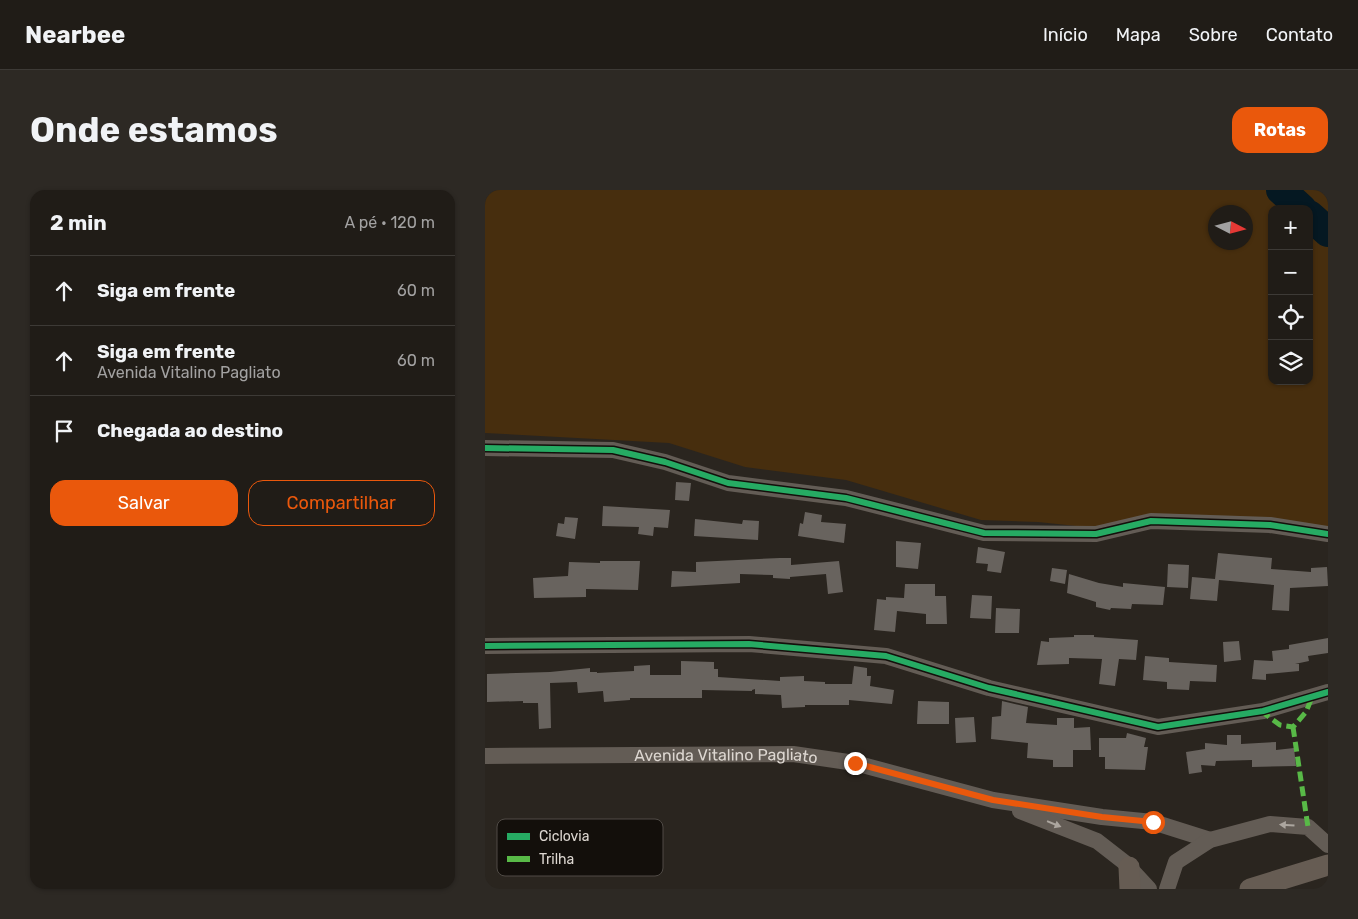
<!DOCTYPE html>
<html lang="pt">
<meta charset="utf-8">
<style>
body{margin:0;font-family:Rubik,sans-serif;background:#2d2924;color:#f1f3f6}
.controls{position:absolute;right:15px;top:15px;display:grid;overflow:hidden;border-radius:10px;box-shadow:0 1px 4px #0004}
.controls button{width:45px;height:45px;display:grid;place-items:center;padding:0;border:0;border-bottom:1px solid #3d3a36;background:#201c17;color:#f1f3f6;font:25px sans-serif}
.compass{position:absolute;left:723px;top:15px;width:45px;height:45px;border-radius:50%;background:#201c17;box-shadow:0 1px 4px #0004;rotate:96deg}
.stop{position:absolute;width:15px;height:15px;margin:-11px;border:4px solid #ea580c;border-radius:50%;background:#fff}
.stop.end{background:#ea580c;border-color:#fff;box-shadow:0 1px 5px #0008}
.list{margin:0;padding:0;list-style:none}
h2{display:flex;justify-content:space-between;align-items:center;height:65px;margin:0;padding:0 20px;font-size:21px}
h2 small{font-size:16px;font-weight:400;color:#a2a1a1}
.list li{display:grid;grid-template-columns:32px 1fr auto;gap:15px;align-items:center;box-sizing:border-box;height:70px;padding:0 20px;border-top:1px solid #3d3a36}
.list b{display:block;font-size:19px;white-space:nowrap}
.list p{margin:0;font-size:16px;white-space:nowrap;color:#a2a1a1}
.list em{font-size:16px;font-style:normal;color:#a2a1a1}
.actions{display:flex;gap:10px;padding:15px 20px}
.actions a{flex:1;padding:11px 0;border:1px solid #ea580c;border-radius:15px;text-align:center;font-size:18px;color:#ea580c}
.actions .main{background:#ea580c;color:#fff}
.icon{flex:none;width:28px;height:28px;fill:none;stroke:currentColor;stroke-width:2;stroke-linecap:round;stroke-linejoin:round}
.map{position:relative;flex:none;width:843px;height:699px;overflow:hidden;border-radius:15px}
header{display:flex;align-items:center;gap:30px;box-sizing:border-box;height:70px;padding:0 25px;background:#201c17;border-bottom:1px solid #3d3a36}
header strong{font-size:24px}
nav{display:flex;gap:28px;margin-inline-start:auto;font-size:18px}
.intro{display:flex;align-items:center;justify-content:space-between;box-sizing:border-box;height:120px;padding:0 30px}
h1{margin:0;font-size:35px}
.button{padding:12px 22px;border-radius:15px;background:#ea580c;color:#fff;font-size:18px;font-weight:700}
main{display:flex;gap:30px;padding:0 30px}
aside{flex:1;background:#201c17;border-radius:15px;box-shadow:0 1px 4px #0004}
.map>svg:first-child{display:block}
.green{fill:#472e0e;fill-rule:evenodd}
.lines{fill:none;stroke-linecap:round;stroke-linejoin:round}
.river{stroke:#051822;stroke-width:30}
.building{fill:#68635e}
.minor{stroke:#635c55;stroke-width:16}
.major{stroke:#665c53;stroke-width:21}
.quiet{stroke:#58b947;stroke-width:5;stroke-dasharray:10 5;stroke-linecap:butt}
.cycleway-casing{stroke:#130f0b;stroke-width:9}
.cycleway{stroke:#26ab63;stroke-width:6}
.oneway{fill:#aca69f}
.route{stroke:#ea580c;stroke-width:6}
.labels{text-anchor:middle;stroke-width:5;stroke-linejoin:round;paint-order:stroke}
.street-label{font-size:16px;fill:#ddd7d1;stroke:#130f0b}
.key{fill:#130f0b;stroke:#504b46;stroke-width:1}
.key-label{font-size:14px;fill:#ddd7d1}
</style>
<header>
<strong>Nearbee</strong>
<nav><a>Início</a><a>Mapa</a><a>Sobre</a><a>Contato</a></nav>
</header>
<div class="intro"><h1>Onde estamos</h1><a class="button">Rotas</a></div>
<main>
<aside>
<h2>2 min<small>A pé · 120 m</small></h2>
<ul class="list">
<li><svg class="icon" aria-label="ahead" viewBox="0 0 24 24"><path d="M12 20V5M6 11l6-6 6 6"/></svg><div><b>Siga em frente</b></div><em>60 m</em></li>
<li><svg class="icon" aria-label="ahead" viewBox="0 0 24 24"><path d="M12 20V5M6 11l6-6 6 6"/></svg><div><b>Siga em frente</b><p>Avenida Vitalino Pagliato</p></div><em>60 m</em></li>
<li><svg class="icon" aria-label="arrive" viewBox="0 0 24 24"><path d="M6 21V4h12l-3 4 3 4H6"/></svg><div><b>Chegada ao destino</b></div></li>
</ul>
<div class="actions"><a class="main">Salvar</a><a>Compartilhar</a></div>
</aside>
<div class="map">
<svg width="843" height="699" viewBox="0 0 843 699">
<rect width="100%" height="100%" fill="#2a251f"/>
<path class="green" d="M 0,0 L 843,0 L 843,344 L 785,335 L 611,338 L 553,332 L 496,330 L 361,290 L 260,277 L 184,253 L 0,243 ZM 787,19 L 824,19 L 824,191 L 787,191 ZM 731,22 L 761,22 L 761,52 L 731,52 Z"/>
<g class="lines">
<path class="river" d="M 796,0 L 817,19
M 824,25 L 843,42"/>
</g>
<path class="building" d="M 191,292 L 206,293 L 204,311 L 190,310 Z
M 118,316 L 185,320 L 183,338 L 169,337 L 168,346 L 153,344 L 154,337 L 117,336 Z
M 320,322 L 337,325 L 336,332 L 361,334 L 359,353 L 313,346 L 315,333 L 318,334 Z
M 80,327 L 93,328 L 90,349 L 71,346 L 73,333 L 79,334 Z
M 210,329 L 257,334 L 258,330 L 274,331 L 273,350 L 209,346 Z
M 411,351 L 436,353 L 433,379 L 411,377 Z
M 493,357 L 520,362 L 516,383 L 502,381 L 503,374 L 491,373 Z
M 733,363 L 787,368 L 786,379 L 826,382 L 826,378 L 842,377 L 843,396 L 805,398 L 804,421 L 787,420 L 789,395 L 734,390 L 732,411 L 705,409 L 707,387 L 730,389 Z
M 295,368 L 306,368 L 306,375 L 354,371 L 358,402 L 343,404 L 341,384 L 305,387 L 305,389 L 288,388 L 288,385 L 255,384 L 255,393 L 186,397 L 187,381 L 211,382 L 211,372 Z
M 115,371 L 155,371 L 153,400 L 101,399 L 101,407 L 49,408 L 48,388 L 83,386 L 84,372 L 115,373 Z
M 683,374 L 704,375 L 703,398 L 682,397 Z
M 567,378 L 582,380 L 580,394 L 565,391 Z
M 584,384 L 614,393 L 638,397 L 638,393 L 680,397 L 678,415 L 647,414 L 646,419 L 626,418 L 625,420 L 611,417 L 611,412 L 582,403 Z
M 420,394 L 450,394 L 450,406 L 461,406 L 462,434 L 441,434 L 441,424 L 412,421 L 410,442 L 389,440 L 392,409 L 401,410 L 401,407 L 419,408 Z
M 487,405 L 507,406 L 506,429 L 485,428 Z
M 511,418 L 535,419 L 534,443 L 510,443 Z
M 589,445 L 609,445 L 609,447 L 653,450 L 651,470 L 634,469 L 630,496 L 614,494 L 617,469 L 584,468 L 584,474 L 552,475 L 556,451 L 564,452 L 564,448 L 589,447 Z
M 843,448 L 843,463 L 823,466 L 824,471 L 810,474 L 814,474 L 814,481 L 781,484 L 781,490 L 767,489 L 769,470 L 788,471 L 787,461 L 804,459 L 804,455 Z
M 754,451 L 756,470 L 739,472 L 738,452 Z
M 660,466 L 684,468 L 684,472 L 732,475 L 731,492 L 705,491 L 704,500 L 682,499 L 682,492 L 658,490 Z
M 196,471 L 229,472 L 229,479 L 233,479 L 233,487 L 295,491 L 295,487 L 319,486 L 319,491 L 340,492 L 340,494 L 367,494 L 369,476 L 382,478 L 382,486 L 386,486 L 385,496 L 409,500 L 407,514 L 364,510 L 364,515 L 320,515 L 320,517 L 297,518 L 296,505 L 270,504 L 270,499 L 267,500 L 267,501 L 217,500 L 217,508 L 145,508 L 145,510 L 119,512 L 118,501 L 93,503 L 92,492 L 65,493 L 66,538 L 54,539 L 53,513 L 38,513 L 38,511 L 2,512 L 2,484 L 65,482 L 105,478 L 105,482 L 112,482 L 112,483 L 149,481 L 149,476 L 165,475 L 165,485 L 196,485 Z
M 433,511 L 464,512 L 464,534 L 432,534 Z
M 517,511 L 543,517 L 541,533 L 572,535 L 572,528 L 589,528 L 589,538 L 605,537 L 606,560 L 588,560 L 588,577 L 568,577 L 568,570 L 542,568 L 543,553 L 506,549 L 507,527 L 516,526 Z
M 489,527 L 491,552 L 471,553 L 470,528 Z
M 642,543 L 661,548 L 659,557 L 663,557 L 660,580 L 620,579 L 620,567 L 614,567 L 614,548 L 641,548 Z
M 742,545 L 756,545 L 756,554 L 791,552 L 791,560 L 809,558 L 811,576 L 767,577 L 767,570 L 731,571 L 730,576 L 716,575 L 717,582 L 704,584 L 701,562 L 720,559 L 720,553 L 742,555 Z"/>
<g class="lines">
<g class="minor">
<path d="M 0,258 L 128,260 L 180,272 L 243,293 L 361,308 L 499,343 L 611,344 L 666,331 L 785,335 L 843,344"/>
<path d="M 0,456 L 264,454 L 401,466 L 504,498 L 673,537 L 778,521 L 843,502"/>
<path id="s1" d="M 0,566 L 308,564 L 370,573 L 508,610 L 617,627 L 668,632 L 725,650"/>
<path d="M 535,621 L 612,651 L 639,672 L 664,699"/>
<path d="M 682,699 L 691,672 L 725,650 L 785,634 L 823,637 L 843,655"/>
</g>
<path class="major" d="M 644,677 L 645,699
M 765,699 L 843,675"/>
<path class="quiet" d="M 776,521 L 795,535 L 808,537 L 821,522 L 827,507
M 808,537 L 823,637"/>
<defs>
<path id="cycleway" d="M 0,258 L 128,260 L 180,272 L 243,293 L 361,308 L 499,343 L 611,344 L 666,331 L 785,335 L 843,344
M 0,456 L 264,454 L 401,466 L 504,498 L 673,537 L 778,521 L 843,502"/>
</defs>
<use href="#cycleway" class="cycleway-casing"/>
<use href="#cycleway" class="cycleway"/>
</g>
<defs><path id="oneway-solid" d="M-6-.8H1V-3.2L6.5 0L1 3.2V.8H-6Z" transform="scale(1.25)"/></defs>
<g class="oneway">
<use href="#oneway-solid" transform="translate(569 634) rotate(22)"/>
<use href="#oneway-solid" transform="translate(802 635) rotate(-176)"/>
</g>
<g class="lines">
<path class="route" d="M 370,573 L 508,610 L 617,627 L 668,632"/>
</g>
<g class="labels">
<g class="street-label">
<text dy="6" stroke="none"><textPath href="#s1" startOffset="241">Avenida Vitalino Pagliato</textPath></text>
</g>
</g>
<rect x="12" y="629" width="166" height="57" rx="8" class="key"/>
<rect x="22" y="643" width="23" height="7" fill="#26ab63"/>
<rect x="22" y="666" width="23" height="6" fill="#58b947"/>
<g class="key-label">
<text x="54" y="651">Ciclovia</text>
<text x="54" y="674">Trilha</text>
</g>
</svg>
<div class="controls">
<button>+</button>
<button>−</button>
<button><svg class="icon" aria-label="locate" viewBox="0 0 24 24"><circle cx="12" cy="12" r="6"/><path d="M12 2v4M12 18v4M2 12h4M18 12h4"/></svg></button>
<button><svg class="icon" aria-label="layers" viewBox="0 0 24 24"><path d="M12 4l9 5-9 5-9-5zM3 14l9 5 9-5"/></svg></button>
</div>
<svg class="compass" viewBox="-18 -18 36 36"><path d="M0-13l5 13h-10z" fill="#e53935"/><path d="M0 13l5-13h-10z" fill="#a2a1a1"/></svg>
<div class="stop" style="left:668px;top:632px"></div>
<div class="stop end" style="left:370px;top:573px"></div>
</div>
</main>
